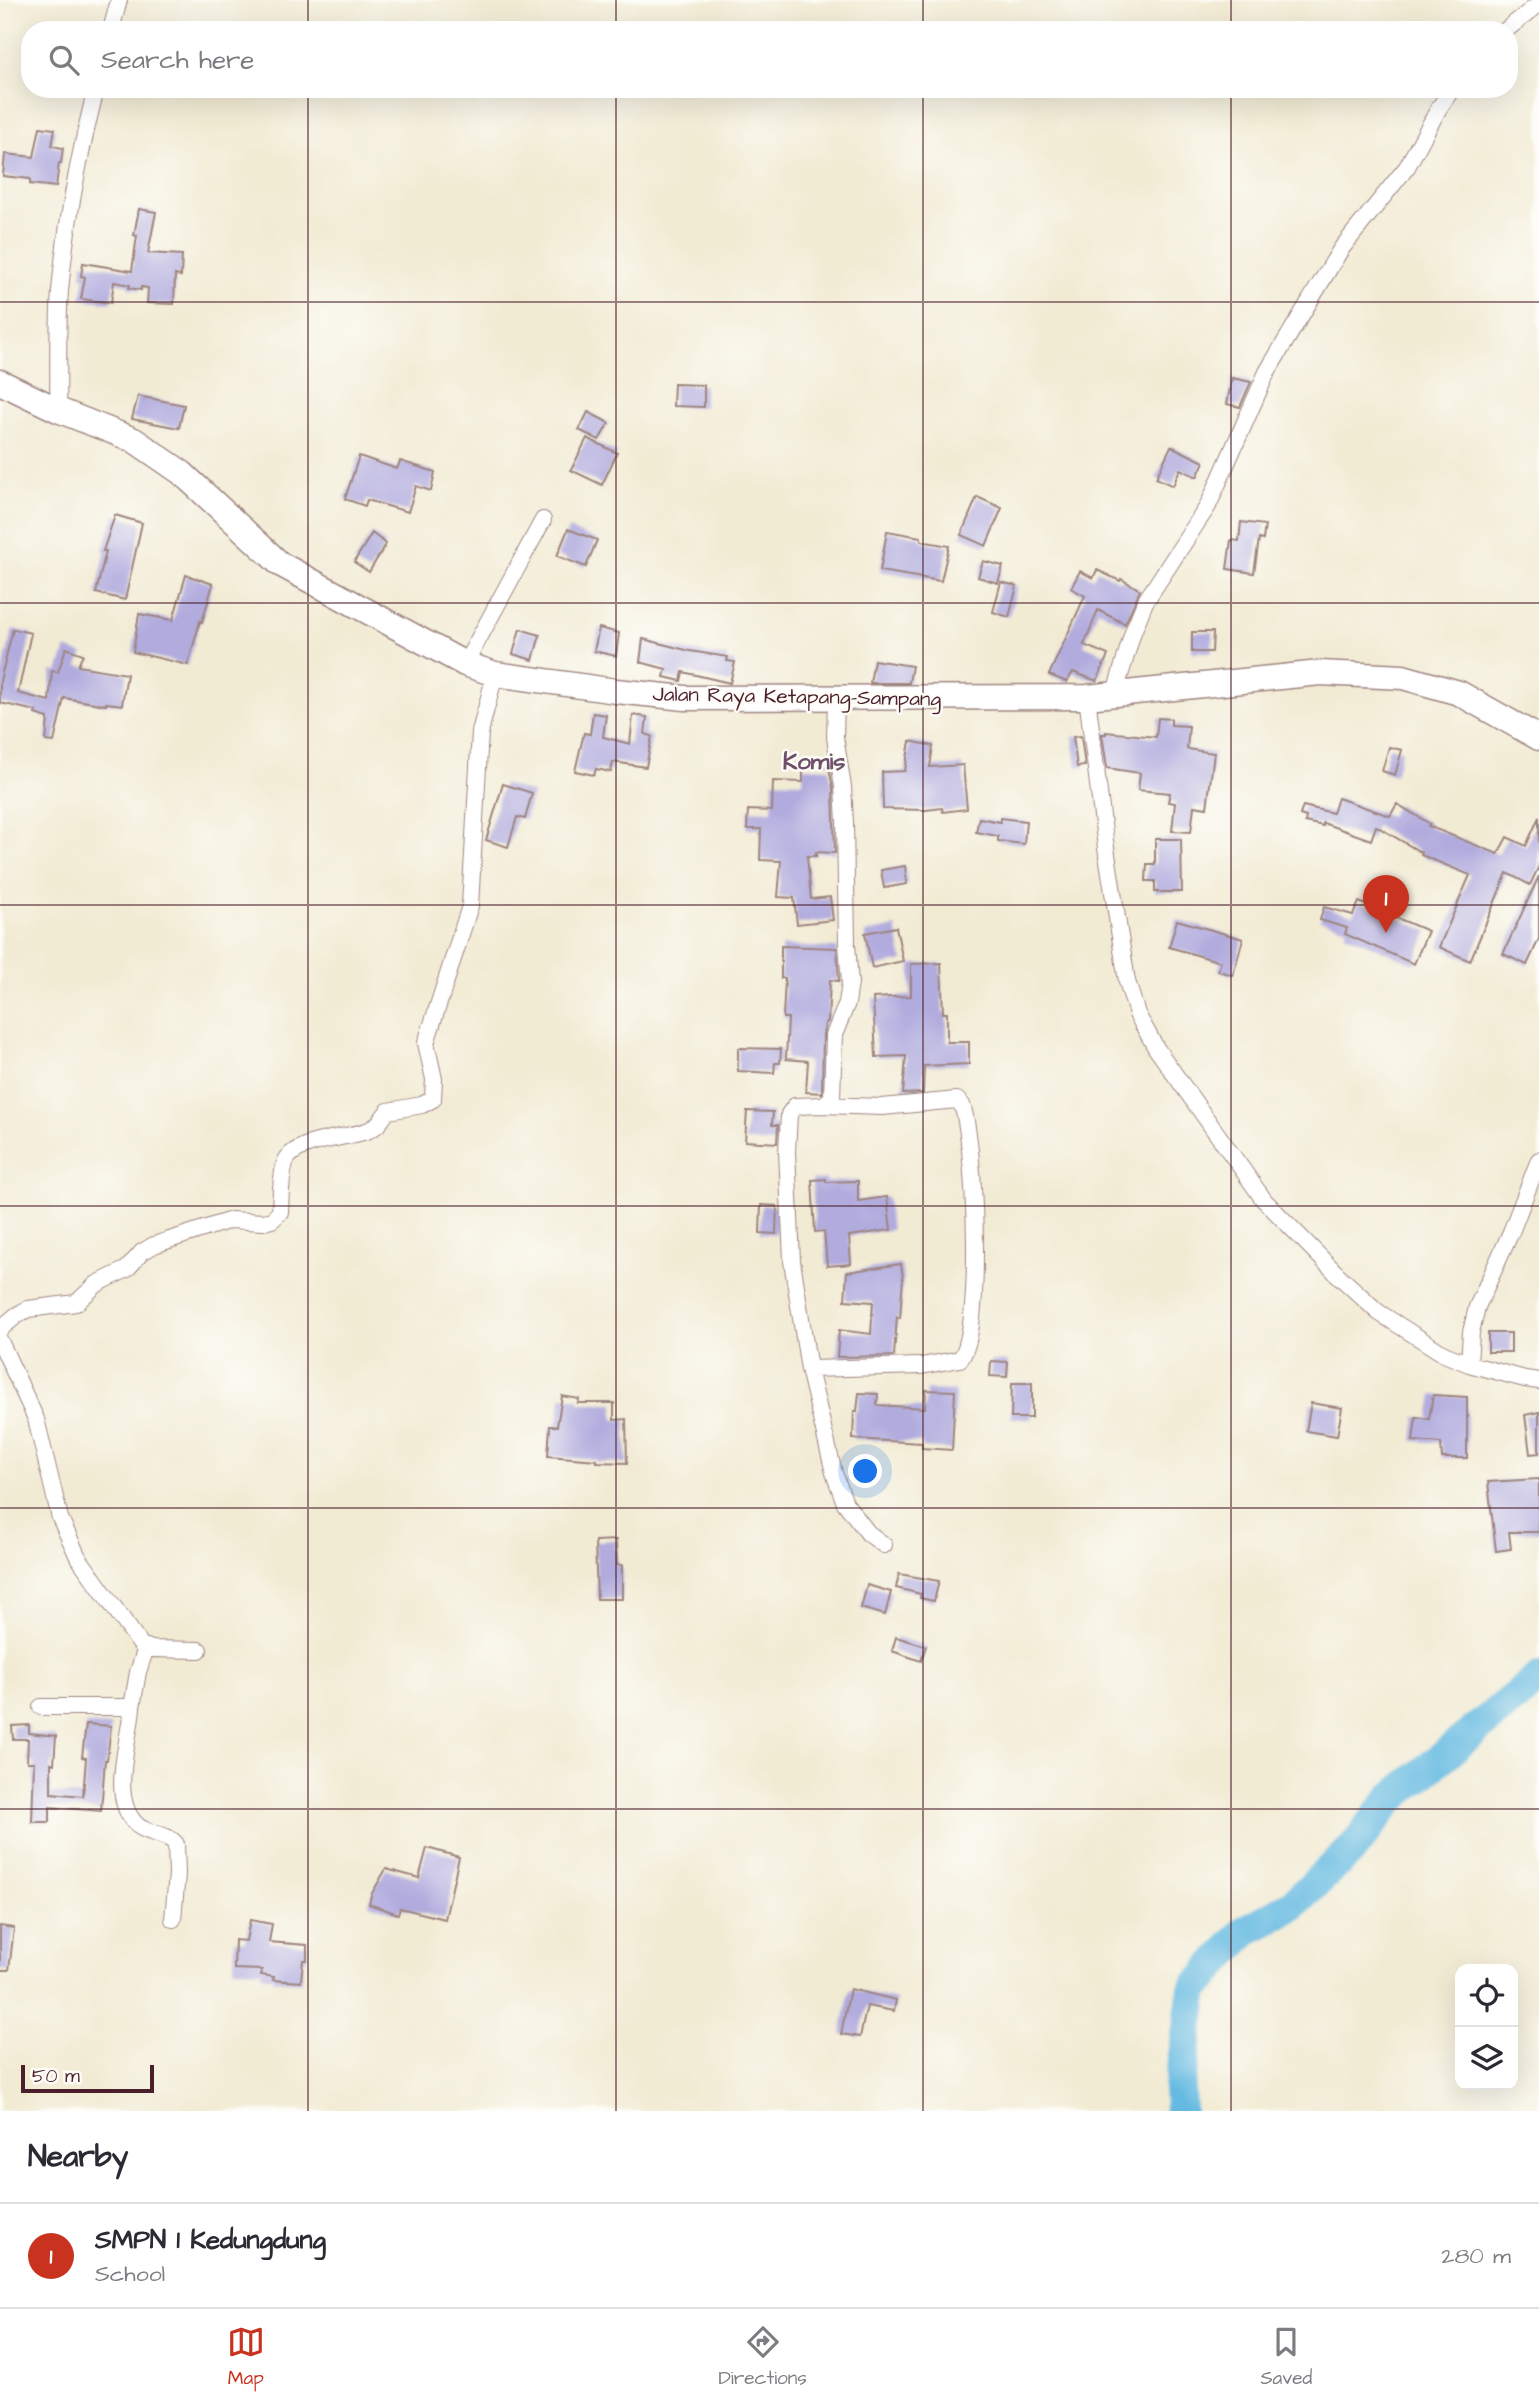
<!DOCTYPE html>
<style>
body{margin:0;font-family:"Architects Daughter",sans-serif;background:#f7f7f7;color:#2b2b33}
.controls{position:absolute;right:21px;bottom:21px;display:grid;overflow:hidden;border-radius:14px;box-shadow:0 7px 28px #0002}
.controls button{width:63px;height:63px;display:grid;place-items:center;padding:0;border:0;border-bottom:2px solid #e1e1e2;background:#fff;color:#2b2b33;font:35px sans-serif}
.scale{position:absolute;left:21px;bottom:18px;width:133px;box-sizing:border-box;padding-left:7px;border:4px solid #4a1f2b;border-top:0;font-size:19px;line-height:24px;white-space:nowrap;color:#4a1f2b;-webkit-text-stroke:5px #fdfcf7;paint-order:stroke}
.you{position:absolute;left:866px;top:1472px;width:24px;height:24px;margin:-18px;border:5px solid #fff;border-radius:50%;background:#1a73e8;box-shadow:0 0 0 10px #1a73e833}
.badge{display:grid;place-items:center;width:46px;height:46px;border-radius:50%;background:#c8321e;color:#fff;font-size:23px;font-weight:700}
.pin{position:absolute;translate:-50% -58px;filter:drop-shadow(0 2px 4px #0008)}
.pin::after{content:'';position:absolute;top:37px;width:24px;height:21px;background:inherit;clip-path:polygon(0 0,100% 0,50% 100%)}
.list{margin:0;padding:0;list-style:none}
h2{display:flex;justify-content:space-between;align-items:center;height:91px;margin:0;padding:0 28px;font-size:30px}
h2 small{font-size:23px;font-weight:400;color:#7c7c81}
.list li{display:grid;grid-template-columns:46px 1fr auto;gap:21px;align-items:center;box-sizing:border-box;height:105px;padding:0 28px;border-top:2px solid #e1e1e2}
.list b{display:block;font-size:26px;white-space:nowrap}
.list p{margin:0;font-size:23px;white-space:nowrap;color:#7c7c81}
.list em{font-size:23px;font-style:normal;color:#7c7c81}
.icon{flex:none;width:38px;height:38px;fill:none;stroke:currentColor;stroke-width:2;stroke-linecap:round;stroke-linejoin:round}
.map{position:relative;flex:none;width:1539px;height:2111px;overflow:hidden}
.search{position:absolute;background:#fff;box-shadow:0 7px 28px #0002;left:21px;right:21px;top:21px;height:77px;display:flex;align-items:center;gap:18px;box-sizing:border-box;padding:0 24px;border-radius:28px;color:#7c7c81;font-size:26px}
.sheet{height:196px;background:#fff}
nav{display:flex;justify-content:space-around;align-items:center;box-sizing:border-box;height:98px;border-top:2px solid #e1e1e2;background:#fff;font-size:19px;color:#7c7c81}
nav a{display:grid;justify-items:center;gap:4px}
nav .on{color:#c8321e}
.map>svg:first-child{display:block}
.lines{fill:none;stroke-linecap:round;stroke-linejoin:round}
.river{stroke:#65bae1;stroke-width:32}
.building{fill:#b1abde}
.minor-casing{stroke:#9e8580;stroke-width:18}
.primary-casing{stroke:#9e8580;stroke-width:27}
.minor{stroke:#fff;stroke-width:16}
.primary{stroke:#fff;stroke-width:24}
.grid{fill:none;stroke:#4a1f2b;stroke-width:2;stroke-opacity:0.55}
.labels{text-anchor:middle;stroke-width:5;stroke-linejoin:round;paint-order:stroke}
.street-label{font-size:21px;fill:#4a1f2b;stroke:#fdfcf7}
.quarter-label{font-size:24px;font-weight:bold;fill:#6e506a;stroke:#fdfcf7}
</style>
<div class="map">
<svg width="1539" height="2111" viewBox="0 0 1539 2111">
<rect width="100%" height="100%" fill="#fdfcf7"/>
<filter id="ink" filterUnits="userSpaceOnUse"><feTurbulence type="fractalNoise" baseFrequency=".0143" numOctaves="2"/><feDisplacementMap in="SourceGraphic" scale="14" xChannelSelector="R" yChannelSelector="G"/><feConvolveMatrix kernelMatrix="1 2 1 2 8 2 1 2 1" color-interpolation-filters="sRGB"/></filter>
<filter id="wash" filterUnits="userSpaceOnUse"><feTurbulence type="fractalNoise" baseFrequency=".00686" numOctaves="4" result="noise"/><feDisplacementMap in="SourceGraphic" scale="28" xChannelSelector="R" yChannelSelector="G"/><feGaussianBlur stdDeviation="1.57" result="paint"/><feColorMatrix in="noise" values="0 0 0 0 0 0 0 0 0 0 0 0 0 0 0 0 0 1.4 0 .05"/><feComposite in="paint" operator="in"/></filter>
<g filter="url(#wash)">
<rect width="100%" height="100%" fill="#f2ebd4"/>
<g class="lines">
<path class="river" d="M 1180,2111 L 1179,2089 L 1194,1989 L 1245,1931 L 1291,1906 L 1353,1848 L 1392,1798 L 1539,1678"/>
</g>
<g id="blocks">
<path class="building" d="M 40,127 L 55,129 L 52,146 L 63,148 L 61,163 L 59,163 L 56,187 L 30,184 L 30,179 L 3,176 L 5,154 L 34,157 Z
M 139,209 L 156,212 L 148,253 L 182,255 L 181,276 L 175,275 L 174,304 L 147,303 L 148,288 L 141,287 L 141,290 L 129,288 L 130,285 L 114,282 L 111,303 L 81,299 L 85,277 L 81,276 L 83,263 L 132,271 L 137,236 L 134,235 Z
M 1232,378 L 1251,382 L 1240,407 L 1227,404 Z
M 674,384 L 704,385 L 704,407 L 673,406 Z
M 138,396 L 184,405 L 179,428 L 132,419 Z
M 588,412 L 609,423 L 599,440 L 579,430 Z
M 587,438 L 617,453 L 602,485 L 571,470 Z
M 1171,446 L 1204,462 L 1197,477 L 1180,469 L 1173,486 L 1156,478 Z
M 359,456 L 397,469 L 400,461 L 435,472 L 431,491 L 416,486 L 408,512 L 367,500 L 365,506 L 345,499 Z
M 977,497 L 1002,508 L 986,546 L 961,535 Z
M 115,515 L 142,523 L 125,600 L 96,593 L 106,551 L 103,551 Z
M 1241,522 L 1265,525 L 1263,540 L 1259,539 L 1254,573 L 1227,569 L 1231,540 L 1239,541 Z
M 568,529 L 597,540 L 586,567 L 557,556 Z
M 887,531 L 921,537 L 921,541 L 949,546 L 941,581 L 880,571 Z
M 372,533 L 386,544 L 369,572 L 354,562 Z
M 983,561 L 1003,566 L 998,583 L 978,577 Z
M 1097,570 L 1120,581 L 1121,579 L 1140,590 L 1125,624 L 1098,610 L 1084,645 L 1108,655 L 1097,681 L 1073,672 L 1067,682 L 1049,675 L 1085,596 L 1071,588 L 1080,571 L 1093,578 Z
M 186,575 L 213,584 L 202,622 L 200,621 L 188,665 L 133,652 L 139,614 L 173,620 Z
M 1001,582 L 1017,586 L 1009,617 L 993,612 Z
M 599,628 L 619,633 L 616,656 L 594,651 Z
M 13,629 L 31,633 L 18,693 L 49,701 L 52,671 L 58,672 L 66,648 L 83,654 L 78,666 L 127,674 L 122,705 L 106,703 L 106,705 L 64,698 L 54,742 L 46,741 L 48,718 L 35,714 L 36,711 L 0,703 L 0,681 Z
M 520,629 L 540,635 L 533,660 L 513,654 Z
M 1192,632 L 1213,632 L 1212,652 L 1192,652 Z
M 643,639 L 690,651 L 728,657 L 727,661 L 735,662 L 730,683 L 683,672 L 681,681 L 664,677 L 666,669 L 640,662 Z
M 874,660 L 912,666 L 909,683 L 870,683 Z
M 593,713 L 606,715 L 603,737 L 630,744 L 633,715 L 647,717 L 645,734 L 652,736 L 646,767 L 613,762 L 611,772 L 596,769 L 594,775 L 575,771 L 584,733 L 590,734 Z
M 1158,718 L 1171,719 L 1171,725 L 1189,726 L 1187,749 L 1214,753 L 1207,808 L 1194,806 L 1191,832 L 1172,831 L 1175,803 L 1168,802 L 1170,793 L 1138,790 L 1140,773 L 1107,768 L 1102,734 L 1106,734 L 1106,732 L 1156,737 Z
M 1081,736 L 1085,766 L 1077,767 L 1073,737 Z
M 910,741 L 933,746 L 930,767 L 963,765 L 967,809 L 943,812 L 942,808 L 926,810 L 883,809 L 882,772 L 905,771 Z
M 1389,747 L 1402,750 L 1395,775 L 1382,771 Z
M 803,767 L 829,768 L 833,788 L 835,853 L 816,852 L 816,856 L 807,856 L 811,899 L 830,897 L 833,920 L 797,924 L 794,898 L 778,897 L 781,861 L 760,860 L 761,829 L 747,829 L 748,810 L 772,811 L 773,781 L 803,782 Z
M 503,784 L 532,793 L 525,819 L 517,817 L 508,847 L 486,840 Z
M 1338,798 L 1390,816 L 1397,804 L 1430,824 L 1428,826 L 1498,854 L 1507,837 L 1526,846 L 1539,817 L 1539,866 L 1530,885 L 1507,873 L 1470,961 L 1439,947 L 1470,875 L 1421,855 L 1422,853 L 1376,826 L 1371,840 L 1323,823 L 1323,826 L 1305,822 L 1306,817 L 1300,815 L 1303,806 L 1333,813 Z
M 979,818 L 1000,822 L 1000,818 L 1026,821 L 1024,844 L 998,841 L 998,836 L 976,832 Z
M 1155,839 L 1181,839 L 1182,892 L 1155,892 L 1155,881 L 1146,881 L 1147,864 L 1155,864 Z
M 905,866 L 907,884 L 884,888 L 881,870 Z
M 1539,876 L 1539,939 L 1527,965 L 1503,954 Z
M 1359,902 L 1428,931 L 1414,964 L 1345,934 L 1347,928 L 1320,920 L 1324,907 L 1353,915 Z
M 1177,920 L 1243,939 L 1233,975 L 1218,971 L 1221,962 L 1169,947 Z
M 896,927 L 903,961 L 872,968 L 865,933 Z
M 781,946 L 837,948 L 839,981 L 830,980 L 828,1021 L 825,1024 L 823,1035 L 822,1093 L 806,1092 L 808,1061 L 786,1059 L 788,1018 L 783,1018 L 785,978 L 781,978 Z
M 941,963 L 943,1013 L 947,1013 L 947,1042 L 969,1042 L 969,1064 L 924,1066 L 923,1093 L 903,1094 L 906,1056 L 876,1057 L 873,998 L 911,996 L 911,964 Z
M 738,1048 L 781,1049 L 780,1063 L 775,1063 L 774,1073 L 738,1071 Z
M 747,1111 L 773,1112 L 772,1125 L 778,1125 L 777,1143 L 745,1141 Z
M 826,1179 L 826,1182 L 858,1181 L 858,1201 L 887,1197 L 891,1230 L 849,1236 L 851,1264 L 827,1266 L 824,1231 L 815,1232 L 812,1180 Z
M 761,1205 L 777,1206 L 776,1234 L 760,1233 Z
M 901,1264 L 903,1278 L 900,1318 L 897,1317 L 894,1356 L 837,1357 L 839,1330 L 871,1334 L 873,1302 L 845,1300 L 847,1272 Z
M 1488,1333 L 1511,1333 L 1511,1352 L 1488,1352 Z
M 991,1361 L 1008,1362 L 1007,1377 L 990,1376 Z
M 1012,1383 L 1032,1383 L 1032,1418 L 1011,1418 Z
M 926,1390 L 955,1391 L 952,1450 L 922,1448 L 922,1443 L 853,1439 L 854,1411 L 857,1411 L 859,1393 L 878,1394 L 877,1405 L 925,1408 Z
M 1433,1395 L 1467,1397 L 1467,1458 L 1442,1458 L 1441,1443 L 1413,1441 L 1416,1417 L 1429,1419 Z
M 562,1396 L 579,1399 L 578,1403 L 614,1403 L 614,1420 L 626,1419 L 627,1463 L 597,1462 L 597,1460 L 548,1456 L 550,1426 L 557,1426 Z
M 1311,1403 L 1342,1408 L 1337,1436 L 1306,1431 Z
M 1539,1412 L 1539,1453 L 1530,1454 L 1525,1415 Z
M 1539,1479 L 1539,1532 L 1509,1532 L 1511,1549 L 1496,1551 L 1488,1482 Z
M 616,1540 L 617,1565 L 622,1565 L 622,1599 L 597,1599 L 595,1541 Z
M 899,1574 L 939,1581 L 934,1601 L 920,1598 L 921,1594 L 896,1588 Z
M 867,1585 L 891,1592 L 885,1615 L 861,1608 Z
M 896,1637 L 926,1646 L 921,1661 L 892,1651 Z
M 86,1724 L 111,1726 L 107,1760 L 105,1760 L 101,1811 L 50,1807 L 50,1822 L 32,1822 L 34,1762 L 27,1762 L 28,1739 L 13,1739 L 12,1726 L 29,1725 L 29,1733 L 56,1736 L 54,1764 L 51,1763 L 51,1793 L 83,1796 L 86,1758 L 82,1757 Z
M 427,1848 L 459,1857 L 445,1919 L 400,1908 L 398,1914 L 369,1904 L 371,1895 L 386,1869 L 419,1878 Z
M 250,1920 L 272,1924 L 269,1942 L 307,1945 L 307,1960 L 303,1960 L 301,1982 L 273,1980 L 274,1977 L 261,1975 L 262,1970 L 234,1969 L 235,1940 L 246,1941 Z
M 0,1926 L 14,1928 L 9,1970 L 0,1970 Z
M 850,1989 L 896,2000 L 894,2011 L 867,2006 L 860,2037 L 841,2034 Z"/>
</g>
</g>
<g filter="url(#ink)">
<use href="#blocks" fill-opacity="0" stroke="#9e8580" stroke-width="2"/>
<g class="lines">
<defs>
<path id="minor" d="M 111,30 L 119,0
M 1506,30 L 1539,4
M 58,410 C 59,370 57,330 60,291 C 66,223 79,155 96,89
M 465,664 L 543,520
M 1114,696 L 1133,632 L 1145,602 L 1208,506 L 1267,372 L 1341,249 L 1407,167 L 1439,108 L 1452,89
M 1087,697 L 1106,848 L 1127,981 L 1137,1014 L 1156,1048 L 1264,1200 L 1338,1275 L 1378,1312 L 1444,1354 L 1469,1364 L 1525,1379 L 1539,1381
M 836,698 L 835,737 L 843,787 L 845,822 L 847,944 L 850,983 L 847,1003 L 834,1035 L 832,1098 L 823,1105 L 795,1106 L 789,1114 L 787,1152 L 792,1261 L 809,1369 L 834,1473 L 845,1503 L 868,1533 L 884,1545
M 0,1329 L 17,1315 L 28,1309 L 76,1303 L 97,1284 L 127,1269 L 142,1252 L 154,1245 L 231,1220 L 263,1222 L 272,1220 L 280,1212 C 281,1196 280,1179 285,1163 C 293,1139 348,1139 369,1130 C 379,1126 382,1118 388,1111 L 422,1105 L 433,1099 L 434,1079 L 426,1043 L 470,906 L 480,732 L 495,674
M 0,1341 L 36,1419 L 60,1518 L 78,1557 L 141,1645 L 152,1649 L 199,1650
M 1469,1364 L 1471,1332 L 1477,1307 L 1511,1232 L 1539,1160
M 809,1369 L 921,1366 L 960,1359 C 984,1333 975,1141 962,1105 L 957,1100 L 882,1107 L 823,1105
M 41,1707 L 132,1707 L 138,1672 L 146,1648
M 132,1707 C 130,1741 108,1798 137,1825 C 148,1835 166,1832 176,1844 L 177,1874 L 173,1919"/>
<path id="primary" d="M 0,382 L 58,410 L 134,440 L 182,473 L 280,564 L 465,664 L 495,674 L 616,691 L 685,698 L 1087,697 L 1320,673 L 1403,677 L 1459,693 L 1539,738"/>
</defs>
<use href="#minor" class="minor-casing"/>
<use href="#primary" class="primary-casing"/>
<use href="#minor" class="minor"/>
<use href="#primary" class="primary"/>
</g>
</g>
<path class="grid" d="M 308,0 L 308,30M 616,0 L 616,30M 923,0 L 923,30M 1231,0 L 1231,30M 308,89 L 308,2111M 616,89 L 616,2111M 923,89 L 923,2111M 1231,89 L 1231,2111M 0,302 L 1539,302M 0,603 L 1539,603M 0,905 L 1539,905M 0,1206 L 1539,1206M 0,1508 L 1539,1508M 0,1809 L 1539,1809"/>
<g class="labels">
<g class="street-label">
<text transform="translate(797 696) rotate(1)" y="7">Jalan Raya Ketapang-Sampang</text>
</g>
<g class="quarter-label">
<text x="814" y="769">Komis</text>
</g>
</g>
</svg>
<div class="controls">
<button><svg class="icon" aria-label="locate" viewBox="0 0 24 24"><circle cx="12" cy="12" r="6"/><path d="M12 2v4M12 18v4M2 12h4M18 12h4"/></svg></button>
<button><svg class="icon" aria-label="layers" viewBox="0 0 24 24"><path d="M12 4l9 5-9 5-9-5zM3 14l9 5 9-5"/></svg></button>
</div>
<div class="scale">50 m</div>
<div class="you"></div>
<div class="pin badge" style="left:1386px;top:933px">1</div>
<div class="search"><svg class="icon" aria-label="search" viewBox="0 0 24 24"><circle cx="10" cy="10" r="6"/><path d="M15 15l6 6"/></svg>Search here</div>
</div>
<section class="sheet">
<h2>Nearby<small></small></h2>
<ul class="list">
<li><span class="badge">1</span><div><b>SMPN 1 Kedungdung</b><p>School</p></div><em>280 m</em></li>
</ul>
</section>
<nav>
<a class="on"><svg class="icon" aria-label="map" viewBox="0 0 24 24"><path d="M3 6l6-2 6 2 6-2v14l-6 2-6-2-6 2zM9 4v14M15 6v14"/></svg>Map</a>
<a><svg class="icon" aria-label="directions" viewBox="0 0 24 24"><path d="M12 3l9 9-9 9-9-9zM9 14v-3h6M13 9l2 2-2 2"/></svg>Directions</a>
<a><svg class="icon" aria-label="saved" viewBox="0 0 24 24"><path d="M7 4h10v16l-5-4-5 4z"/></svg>Saved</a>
</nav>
